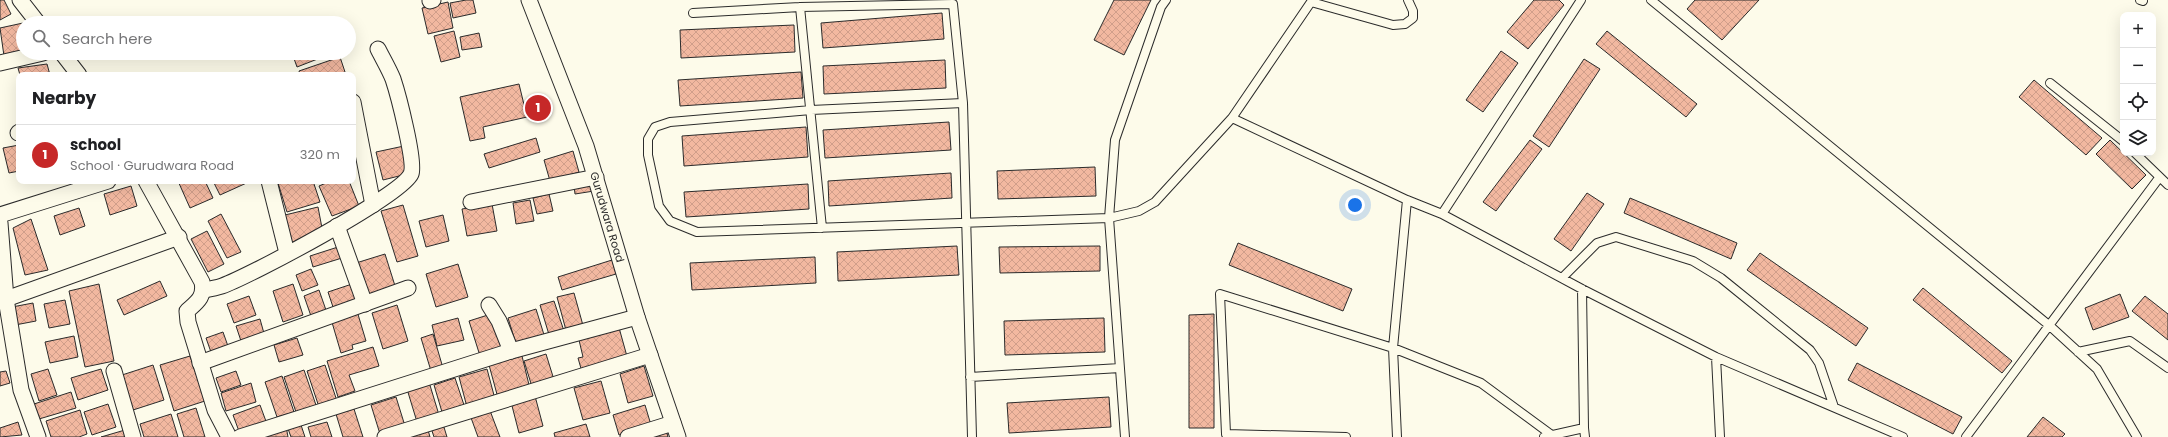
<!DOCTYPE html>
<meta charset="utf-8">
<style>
body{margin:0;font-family:Poppins,sans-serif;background:#f6f6f6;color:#202124}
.controls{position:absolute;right:12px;top:12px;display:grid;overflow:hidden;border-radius:8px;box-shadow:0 4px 16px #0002}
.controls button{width:36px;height:36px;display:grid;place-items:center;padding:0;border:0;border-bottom:1px solid #e0e0e0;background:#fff;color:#202124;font:20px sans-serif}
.you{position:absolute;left:1355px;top:205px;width:14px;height:14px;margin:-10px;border:3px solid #fff;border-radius:50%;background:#1a73e8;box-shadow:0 0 0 6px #1a73e833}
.badge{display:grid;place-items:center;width:26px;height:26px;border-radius:50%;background:#c62828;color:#fff;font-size:13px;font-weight:700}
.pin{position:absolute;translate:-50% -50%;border:2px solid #fff;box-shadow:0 1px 4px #0006}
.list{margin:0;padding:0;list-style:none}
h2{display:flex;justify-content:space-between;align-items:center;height:52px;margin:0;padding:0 16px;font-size:17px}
h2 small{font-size:13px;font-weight:400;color:#757577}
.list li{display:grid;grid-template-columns:26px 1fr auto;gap:12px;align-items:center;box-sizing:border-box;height:60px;padding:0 16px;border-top:1px solid #e0e0e0}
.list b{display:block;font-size:15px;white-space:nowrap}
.list p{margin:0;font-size:13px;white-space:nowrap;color:#757577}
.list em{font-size:13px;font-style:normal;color:#757577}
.icon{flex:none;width:22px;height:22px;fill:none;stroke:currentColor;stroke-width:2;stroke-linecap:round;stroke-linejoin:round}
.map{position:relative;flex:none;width:2168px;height:437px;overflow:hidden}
.search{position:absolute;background:#fff;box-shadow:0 4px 16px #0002;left:16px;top:16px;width:340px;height:44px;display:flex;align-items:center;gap:10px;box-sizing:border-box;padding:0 14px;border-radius:22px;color:#757577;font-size:15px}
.panel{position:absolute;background:#fff;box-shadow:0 4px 16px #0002;left:16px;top:72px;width:340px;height:112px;border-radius:8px}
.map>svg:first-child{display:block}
.building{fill:url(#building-cross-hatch);stroke:#2b2b2b}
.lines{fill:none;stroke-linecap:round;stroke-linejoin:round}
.lane-casing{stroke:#2b2b2b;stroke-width:10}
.street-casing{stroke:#2b2b2b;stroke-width:17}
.lane{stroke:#fdfbea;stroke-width:8}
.street{stroke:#fdfbea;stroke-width:15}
.labels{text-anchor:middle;stroke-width:3;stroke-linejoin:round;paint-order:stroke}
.street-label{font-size:11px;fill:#2b2b2b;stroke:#fdfbea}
</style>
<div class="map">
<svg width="2168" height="437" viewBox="0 0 2168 437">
<defs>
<pattern id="building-cross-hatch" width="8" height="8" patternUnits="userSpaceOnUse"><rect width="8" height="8" fill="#f2b8a0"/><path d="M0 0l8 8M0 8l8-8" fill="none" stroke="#d09e8a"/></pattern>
</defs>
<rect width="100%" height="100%" fill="#fdfbea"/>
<path class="building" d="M 0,0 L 4,0 L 11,14 L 0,20 Z
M 466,0 L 473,0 L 476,13 L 453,18 L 450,3 Z
M 1114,0 L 1151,0 L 1124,55 L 1094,40 Z
M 1534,0 L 1559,0 L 1564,5 L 1528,49 L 1507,32 Z
M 1695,0 L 1759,0 L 1722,40 L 1687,9 Z
M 448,2 L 453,28 L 428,34 L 422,8 Z
M 942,13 L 944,39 L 823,48 L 821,23 Z
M 23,23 L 23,52 L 4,56 L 0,28 Z
M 794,25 L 795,52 L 681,58 L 680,30 Z
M 454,31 L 460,57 L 441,62 L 434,36 Z
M 1607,31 L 1697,104 L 1686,117 L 1596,44 Z
M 479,33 L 482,47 L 462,50 L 460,37 Z
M 1501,51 L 1518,63 L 1483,112 L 1466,100 Z
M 292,53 L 333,53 L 297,67 Z
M 340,57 L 346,75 L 300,75 L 299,71 Z
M 1584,59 L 1600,69 L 1549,147 L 1533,136 Z
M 945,60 L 946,88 L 824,94 L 823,66 Z
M 47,64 L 50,75 L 20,75 L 18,68 Z
M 801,72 L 803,98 L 680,106 L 678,80 Z
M 2034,80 L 2102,138 L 2086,155 L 2019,97 Z
M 519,84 L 527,117 L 483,127 L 485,138 L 470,141 L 460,97 Z
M 949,122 L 951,150 L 825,158 L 823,130 Z
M 806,127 L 808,157 L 684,166 L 682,136 Z
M 536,138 L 540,152 L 489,168 L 484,154 Z
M 1530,140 L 1542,149 L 1496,211 L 1483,202 Z
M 2110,140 L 2146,175 L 2132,189 L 2096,154 Z
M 19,145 L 19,171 L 9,173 L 3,148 Z
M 404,146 L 411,173 L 383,180 L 376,152 Z
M 573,151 L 579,172 L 550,181 L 544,160 Z
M 1095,167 L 1096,196 L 998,199 L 997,171 Z
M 951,173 L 952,198 L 829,206 L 828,181 Z
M 178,181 L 205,181 L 213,198 L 190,208 Z
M 213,181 L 251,181 L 220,195 Z
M 283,181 L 313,181 L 320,202 L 287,212 L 278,183 Z
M 331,181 L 349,181 L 359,206 L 332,216 L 319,186 Z
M 592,183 L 594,191 L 575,194 L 574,186 Z
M 808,184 L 809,209 L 686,217 L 684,192 Z
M 131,186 L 137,206 L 110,215 L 104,194 Z
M 1587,193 L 1604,204 L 1571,251 L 1554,239 Z
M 549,194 L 553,211 L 537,214 L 533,198 Z
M 1630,198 L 1737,243 L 1731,259 L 1624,213 Z
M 530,200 L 534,221 L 516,224 L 513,203 Z
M 492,204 L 497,231 L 467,236 L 462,209 Z
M 403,205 L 418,256 L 397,262 L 381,211 Z
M 318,207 L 322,228 L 291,243 L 285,215 Z
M 79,208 L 85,226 L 60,235 L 54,216 Z
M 221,214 L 241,252 L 227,258 L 208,221 Z
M 443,215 L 449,241 L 426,247 L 419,221 Z
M 31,219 L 48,270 L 25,275 L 13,228 Z
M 207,231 L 224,264 L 208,272 L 191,239 Z
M 1238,243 L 1352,289 L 1343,311 L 1229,265 Z
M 957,246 L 959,275 L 838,281 L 837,252 Z
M 1100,246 L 1100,271 L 1000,273 L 999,247 Z
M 338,247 L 342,258 L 313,267 L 310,256 Z
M 1760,253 L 1868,328 L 1856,346 L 1747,270 Z
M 385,254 L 396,289 L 366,298 L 356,263 Z
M 815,257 L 816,283 L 692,290 L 690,263 Z
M 612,260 L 616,274 L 562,290 L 558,277 Z
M 458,264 L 468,297 L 436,307 L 426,274 Z
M 311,269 L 318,285 L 302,291 L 296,275 Z
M 160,281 L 167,296 L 124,315 L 117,300 Z
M 99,284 L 114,361 L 85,367 L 69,291 Z
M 293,284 L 303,315 L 283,322 L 273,291 Z
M 352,284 L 359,302 L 334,310 L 328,292 Z
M 1923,288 L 2012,361 L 2002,373 L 1913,300 Z
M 319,290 L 327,313 L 312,319 L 304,296 Z
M 574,293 L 584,329 L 567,334 L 557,297 Z
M 2120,294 L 2129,317 L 2093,330 L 2085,308 Z
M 249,296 L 256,315 L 234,323 L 227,304 Z
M 2145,296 L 2168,314 L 2168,340 L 2132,311 Z
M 65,300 L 70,324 L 49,328 L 44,304 Z
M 554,301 L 565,334 L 550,338 L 540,305 Z
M 33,303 L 36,321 L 15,325 L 12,307 Z
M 397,305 L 408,341 L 383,349 L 372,313 Z
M 536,309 L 545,338 L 517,347 L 508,318 Z
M 357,311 L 366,341 L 352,345 L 353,349 L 341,353 L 331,319 Z
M 491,314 L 503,352 L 481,359 L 469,321 Z
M 1214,314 L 1214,428 L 1189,428 L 1189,315 Z
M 458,318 L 464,340 L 437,346 L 432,325 Z
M 1104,318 L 1105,352 L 1005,355 L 1004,321 Z
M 260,319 L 265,337 L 242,344 L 236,326 Z
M 618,324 L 628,360 L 582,372 L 578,358 L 583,357 L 579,340 Z
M 223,332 L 229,349 L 212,355 L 206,338 Z
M 433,334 L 443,368 L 431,371 L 421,338 Z
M 74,336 L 78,357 L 50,363 L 45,342 Z
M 297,338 L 303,355 L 279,362 L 274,345 Z
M 373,347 L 379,366 L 349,375 L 355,391 L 338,397 L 327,361 Z
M 546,354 L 555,383 L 533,390 L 524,361 Z
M 190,356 L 205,401 L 174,411 L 160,365 Z
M 522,356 L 530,389 L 498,398 L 489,365 Z
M 1857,363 L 1962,417 L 1953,434 L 1848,380 Z
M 153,365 L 164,400 L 133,410 L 122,375 Z
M 325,365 L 337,401 L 319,407 L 307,371 Z
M 644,366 L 653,396 L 628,403 L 620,374 Z
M 48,369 L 57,395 L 39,401 L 31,374 Z
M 101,369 L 108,390 L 78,400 L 71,378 Z
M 487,369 L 495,399 L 467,407 L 459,377 Z
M 304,370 L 317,408 L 297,415 L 284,377 Z
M 6,371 L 10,383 L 0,386 L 0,372 Z
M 236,371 L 241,385 L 221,392 L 216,378 Z
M 282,376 L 294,412 L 277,417 L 265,382 Z
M 455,378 L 464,405 L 442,412 L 434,385 Z
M 601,381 L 610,413 L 583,420 L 574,388 Z
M 429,382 L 439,415 L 417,422 L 407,389 Z
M 251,383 L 256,402 L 226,411 L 221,393 Z
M 71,392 L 76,408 L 39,419 L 34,404 Z
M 535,396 L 543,426 L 519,433 L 511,402 Z
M 396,397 L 405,426 L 380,434 L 371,405 Z
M 1109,397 L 1111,427 L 1009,433 L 1007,403 Z
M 108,404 L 116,427 L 92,435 L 84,412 Z
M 260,405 L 267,424 L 240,434 L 233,415 Z
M 645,405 L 651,425 L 619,435 L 613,415 Z
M 196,408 L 205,437 L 184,437 L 177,414 Z
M 489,408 L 500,437 L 478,437 L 470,415 Z
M 354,409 L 363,437 L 343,437 L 336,414 Z
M 80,410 L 87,434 L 79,437 L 51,437 L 46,421 Z
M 171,414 L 178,437 L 144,437 L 140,424 Z
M 2043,417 L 2065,434 L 2062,437 L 2027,437 Z
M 18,422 L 22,435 L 0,437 L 0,428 Z
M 300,422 L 305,437 L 291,437 L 287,426 Z
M 327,422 L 332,437 L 311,437 L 308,427 Z
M 443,424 L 447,437 L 434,437 L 431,428 Z
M 586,424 L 590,437 L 555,437 L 554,433 Z
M 286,426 L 288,437 L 263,437 Z
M 666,429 L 668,437 L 639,437 Z
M 125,430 L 127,437 L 101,437 Z
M 428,430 L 430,437 L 406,437 Z"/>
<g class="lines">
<defs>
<path id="lane" d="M 1581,0 L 1442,214 L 1582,289 L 1716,357 L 1903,437
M 1651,0 L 2050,326 L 2097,369 L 2137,437
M 2140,0 L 2143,1
M 800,7 L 822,228
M 693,13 L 800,7 L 953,4 L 963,103 L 972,437
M 2050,83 L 2123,141
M 963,103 L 811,110 L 670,122 L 655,127 L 648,139 L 648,155 L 659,206 L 670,221 L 697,232 L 1109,218 L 1139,211 L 1155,202 L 1232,118 L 1407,200 L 1442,214
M 1232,118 L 1311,2 L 1393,25 L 1405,24 L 1413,18 L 1413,11 L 1408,0
M 2135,153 L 2168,185
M 1562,278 L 1597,243 L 1616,237 L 1693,261 L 1721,278 L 1810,350 L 1819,363 L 1834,407
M 2078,352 L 2130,341 L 2168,368
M 1716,357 L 1720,437
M 970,377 L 1120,368
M 1584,428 L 1585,437
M 1125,437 L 1109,218 L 1115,140 L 1161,7 L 1166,0
M 1346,437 L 1226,434 L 1220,294 L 1393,348 L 1481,383 L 1553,436
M 1397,437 L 1393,348 L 1407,200
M 1544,437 L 1584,428 L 1582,289
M 1966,437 L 2159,178"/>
<g id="street">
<path d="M 20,0 L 38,23"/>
<path id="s1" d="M 529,0 L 586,146 L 637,317 L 678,437"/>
<path d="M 430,1 L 433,0"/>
<path d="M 62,53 L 79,75"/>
<path d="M 0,63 L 43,53"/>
<path d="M 353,102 L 373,205"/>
<path d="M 18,133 L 19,132"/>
<path d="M 146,181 L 202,282 C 205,297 197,302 187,311 L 188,322 L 215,410 L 229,437"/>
<path d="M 269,181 L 287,253"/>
<path d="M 471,202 L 596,177"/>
<path d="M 0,215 L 108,181"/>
<path d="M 0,223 L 6,299 L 21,390 L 38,437"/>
<path d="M 337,226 L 365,304"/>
<path d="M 204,290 C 210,289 216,288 222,286 C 250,276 401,196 411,174 C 416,163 398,94 393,79 C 389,69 383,59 378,49"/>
<path d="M 6,299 L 179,237"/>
<path d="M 489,305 L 499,321 L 511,351"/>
<path d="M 200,363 L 408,288"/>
<path d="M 114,371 L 133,437"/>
<path d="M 240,437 L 511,351 L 637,317"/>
<path d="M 385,437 L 650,355"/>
<path d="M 628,437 L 673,423"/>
</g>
</defs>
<use href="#lane" class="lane-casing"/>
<use href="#street" class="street-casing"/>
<use href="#lane" class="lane"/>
<use href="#street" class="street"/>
</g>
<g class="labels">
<g class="street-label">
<text dy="4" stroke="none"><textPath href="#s1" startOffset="231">Gurudwara Road</textPath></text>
</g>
</g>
</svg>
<div class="controls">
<button>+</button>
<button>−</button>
<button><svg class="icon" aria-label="locate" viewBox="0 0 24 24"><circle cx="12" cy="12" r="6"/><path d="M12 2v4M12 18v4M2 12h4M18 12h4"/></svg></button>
<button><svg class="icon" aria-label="layers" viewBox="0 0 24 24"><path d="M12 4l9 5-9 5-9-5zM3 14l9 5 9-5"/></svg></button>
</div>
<div class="you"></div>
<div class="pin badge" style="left:538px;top:108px">1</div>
<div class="search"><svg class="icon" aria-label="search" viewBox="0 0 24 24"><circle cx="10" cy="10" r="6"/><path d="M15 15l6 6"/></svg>Search here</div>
<section class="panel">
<h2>Nearby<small></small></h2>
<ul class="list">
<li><span class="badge">1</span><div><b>school</b><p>School · Gurudwara Road</p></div><em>320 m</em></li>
</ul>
</section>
</div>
